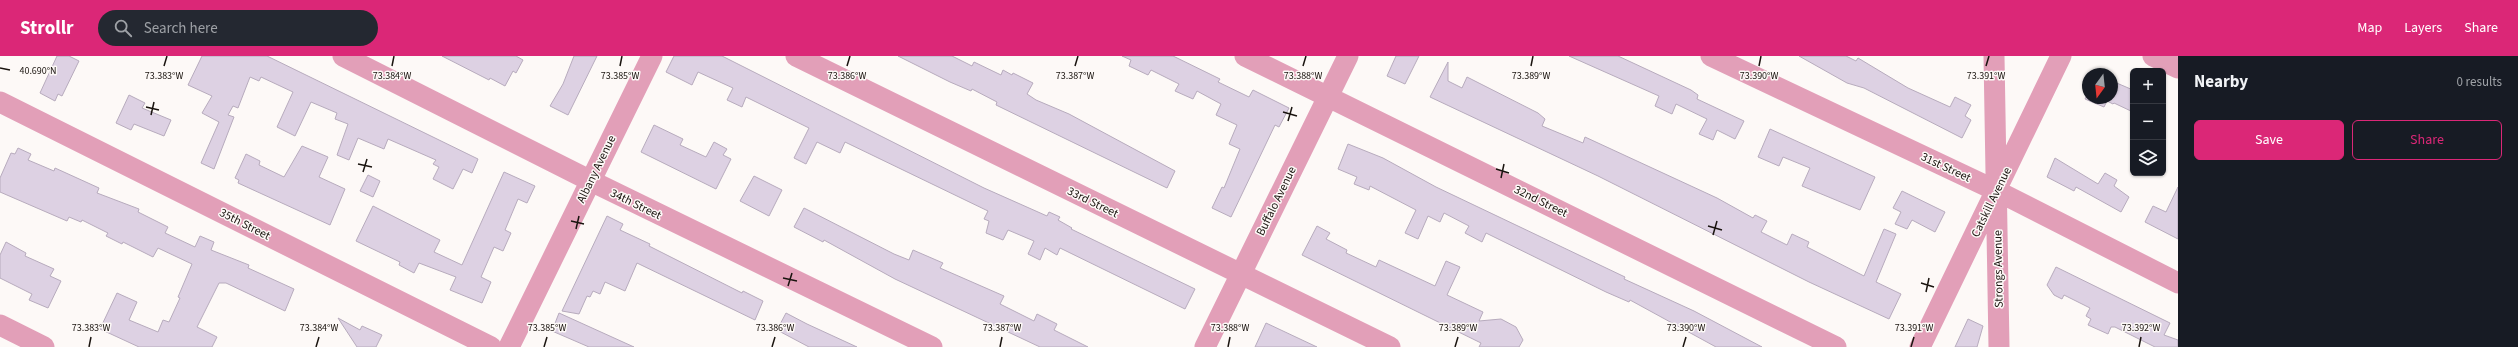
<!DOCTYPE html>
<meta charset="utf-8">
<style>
body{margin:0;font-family:"Source Sans 3",sans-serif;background:#242831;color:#f1f3f6}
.controls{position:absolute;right:12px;top:12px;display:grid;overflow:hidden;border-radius:6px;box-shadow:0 1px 3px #0004}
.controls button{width:36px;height:36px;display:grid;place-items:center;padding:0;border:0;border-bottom:1px solid #363941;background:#171b24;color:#f1f3f6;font:20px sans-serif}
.compass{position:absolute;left:2082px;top:12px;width:36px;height:36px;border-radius:50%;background:#171b24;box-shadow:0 1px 3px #0004;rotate:195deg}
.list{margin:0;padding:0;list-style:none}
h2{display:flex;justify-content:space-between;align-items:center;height:52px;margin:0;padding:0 16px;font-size:17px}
h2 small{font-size:13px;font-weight:400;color:#9ea1a6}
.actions{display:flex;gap:8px;padding:12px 16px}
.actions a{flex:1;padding:9px 0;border:1px solid #db2777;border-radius:6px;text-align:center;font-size:14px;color:#db2777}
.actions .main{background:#db2777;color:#fff}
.icon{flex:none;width:22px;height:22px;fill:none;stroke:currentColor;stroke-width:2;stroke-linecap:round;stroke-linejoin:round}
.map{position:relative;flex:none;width:2178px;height:291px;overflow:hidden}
header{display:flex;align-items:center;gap:24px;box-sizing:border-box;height:56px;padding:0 20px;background:#db2777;color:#fff}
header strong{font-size:19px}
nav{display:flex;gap:22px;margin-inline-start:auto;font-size:14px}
.search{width:280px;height:36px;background:#242831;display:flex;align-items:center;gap:10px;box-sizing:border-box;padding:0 14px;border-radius:22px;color:#9ea1a6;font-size:15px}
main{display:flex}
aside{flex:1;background:#171b24}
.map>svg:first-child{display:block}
.building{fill:#ddd1e3;stroke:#b7abbd}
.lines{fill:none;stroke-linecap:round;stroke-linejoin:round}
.minor{stroke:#e29fb8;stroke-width:21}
.ticks{fill:none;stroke:#1a140f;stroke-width:1.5}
.labels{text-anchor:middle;stroke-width:3;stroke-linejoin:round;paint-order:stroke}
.street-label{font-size:12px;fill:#1a140f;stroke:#fdf9f7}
.ticks-label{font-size:10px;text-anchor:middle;fill:#1a140f;stroke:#fdf9f7;stroke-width:3;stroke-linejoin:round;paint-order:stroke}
</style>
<header>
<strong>Strollr</strong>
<div class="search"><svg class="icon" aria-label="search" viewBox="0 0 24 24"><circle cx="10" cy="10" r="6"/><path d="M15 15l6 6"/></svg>Search here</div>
<nav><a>Map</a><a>Layers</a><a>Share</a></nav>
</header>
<main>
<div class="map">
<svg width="2178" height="291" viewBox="0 0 2178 291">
<rect width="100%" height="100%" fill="#fdf9f7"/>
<path class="building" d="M 57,0 L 69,0 L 79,5 L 62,40 L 58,38 L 55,45 L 40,37 Z
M 202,0 L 267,0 L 478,103 L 472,117 L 463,113 L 453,133 L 433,123 L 439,111 L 433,108 L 436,104 L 388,83 L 384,93 L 358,82 L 349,104 L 337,99 L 348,68 L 335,63 L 337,57 L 311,46 L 295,80 L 277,71 L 293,36 L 261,21 L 259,25 L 250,21 L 238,52 L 233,50 L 228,59 L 234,61 L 214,113 L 201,107 L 219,66 L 202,57 L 212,40 L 188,29 Z
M 442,0 L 516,0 L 523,4 L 516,17 L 513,15 L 505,30 L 490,22 L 489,24 Z
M 574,0 L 597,0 L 568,59 L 550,50 L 563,28 Z
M 674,0 L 722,0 L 984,132 L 1047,160 L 1049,156 L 1060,161 L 1058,164 L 1072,172 L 1071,173 L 1195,233 L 1185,253 L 1060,192 L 1057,199 L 1045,192 L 1040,204 L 1028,198 L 1034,185 L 1008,174 L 1003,184 L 986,177 L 989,165 L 984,163 L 988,155 L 845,86 L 840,97 L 817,86 L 806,108 L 794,102 L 809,72 L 746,41 L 742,51 L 727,44 L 733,32 L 698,16 L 692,29 L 666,16 Z
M 898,0 L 952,0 L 972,10 L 974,6 L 1001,19 L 1003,14 L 1012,19 L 1013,17 L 1033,27 L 1027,38 L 1036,44 L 1069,58 L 1175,115 L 1167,132 L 996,49 L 997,46 L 972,33 L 971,35 L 950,26 Z
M 1122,0 L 1173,0 L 1220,23 L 1218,26 L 1249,41 L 1253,34 L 1289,52 L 1279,71 L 1275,69 L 1231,161 L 1212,152 L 1222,131 L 1224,132 L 1240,93 L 1229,88 L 1237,69 L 1216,59 L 1221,48 L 1197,35 L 1193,43 L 1175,35 L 1179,28 L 1151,14 L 1148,19 L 1129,10 L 1131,4 Z
M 1396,0 L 1419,0 L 1405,28 L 1387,20 Z
M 1569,0 L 1618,0 L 1691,34 L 1698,39 L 1697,43 L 1744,65 L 1735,83 L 1717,74 L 1713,84 L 1699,78 L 1707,63 L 1676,48 L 1672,58 L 1655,50 L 1659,40 Z
M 1799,0 L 1846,0 L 1856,5 L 1858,2 L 1908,32 L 1950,51 L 1955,41 L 1971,49 L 1965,60 L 1971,64 L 1962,82 L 1864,32 L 1847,27 Z
M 1448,6 L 1448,25 L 1462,32 L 1467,21 L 1538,57 L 1545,63 L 1542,70 L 1583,87 L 1585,81 L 1717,142 L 1753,162 L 1755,159 L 1767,165 L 1761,176 L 1787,189 L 1792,178 L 1809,186 L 1807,191 L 1864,220 L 1884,173 L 1896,178 L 1876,226 L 1901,238 L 1889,263 L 1809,226 L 1598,120 L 1430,41 Z
M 2112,25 L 2133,34 L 2133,56 L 2114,47 L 2113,48 L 2107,45 L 2104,51 L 2085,43 L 2088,37 L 2088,42 L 2112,42 Z
M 129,39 L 145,47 L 142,52 L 171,64 L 164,80 L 134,68 L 131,74 L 116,67 Z
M 654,69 L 683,83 L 680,89 L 706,101 L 714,86 L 727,93 L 723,99 L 731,103 L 716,133 L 641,96 Z
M 1770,73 L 1875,121 L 1860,154 L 1802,130 L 1810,112 L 1783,101 L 1779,110 L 1758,101 Z
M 1348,88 L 1383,102 L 1436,131 L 1625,221 L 1624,223 L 1694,255 L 1762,291 L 1716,291 L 1630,244 L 1629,246 L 1606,236 L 1486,177 L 1482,186 L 1465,177 L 1469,170 L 1444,157 L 1440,166 L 1428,160 L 1418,183 L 1405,177 L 1416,154 L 1370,130 L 1369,134 L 1354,128 L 1357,121 L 1338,113 Z
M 302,90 L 328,101 L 319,121 L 345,133 L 330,169 L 238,127 L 239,124 L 235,122 L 246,98 L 260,105 L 259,109 L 284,121 Z
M 18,92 L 31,98 L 28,104 L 54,115 L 55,112 L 99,132 L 97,137 L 139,153 L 138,156 L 168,171 L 165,177 L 195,191 L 200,180 L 214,186 L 211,194 L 249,209 L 248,212 L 294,233 L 285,255 L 226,227 L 219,227 L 197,271 L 217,281 L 212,291 L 139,291 L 100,273 L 117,237 L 137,246 L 129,264 L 158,276 L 163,264 L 169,266 L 180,242 L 178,241 L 192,208 L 158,192 L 153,201 L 123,186 L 122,188 L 106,180 L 108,177 L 82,164 L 81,166 L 69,161 L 67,165 L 0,136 L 0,122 L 11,97 L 15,98 Z
M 2055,102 L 2098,128 L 2105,117 L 2117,124 L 2114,130 L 2129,141 L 2121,156 L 2076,131 L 2074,135 L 2047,121 Z
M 504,116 L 535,130 L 527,147 L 518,143 L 505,174 L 511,177 L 503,195 L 494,191 L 481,221 L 491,226 L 482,247 L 450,234 L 456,221 L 419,207 L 414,217 L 399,209 L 400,206 L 356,185 L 373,150 L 440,184 L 434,196 L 462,209 Z
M 368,119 L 380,125 L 373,141 L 360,135 Z
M 754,120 L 782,134 L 769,160 L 740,145 Z
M 2178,131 L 2178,183 L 2145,166 L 2153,150 L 2166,156 Z
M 1902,135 L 1945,156 L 1935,176 L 1912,164 L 1907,173 L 1895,168 L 1901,156 L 1893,152 Z
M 804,152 L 894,198 L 909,204 L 913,194 L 943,207 L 940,212 L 1004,240 L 1000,248 L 1034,265 L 1037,258 L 1057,268 L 1054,274 L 1088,291 L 1040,291 L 895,223 L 824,184 L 823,186 L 794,171 Z
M 607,160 L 623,168 L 620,174 L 650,188 L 649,190 L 742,237 L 743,235 L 763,245 L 755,264 L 637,207 L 625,235 L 605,226 L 600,238 L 593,235 L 590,241 L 587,240 L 579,258 L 562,255 Z
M 1317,170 L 1330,177 L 1326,183 L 1347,194 L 1346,197 L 1376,211 L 1379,204 L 1435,230 L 1446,205 L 1460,211 L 1447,239 L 1483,256 L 1479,265 L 1501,263 L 1516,271 L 1523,284 L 1519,291 L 1479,291 L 1481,287 L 1302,199 Z
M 6,186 L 26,197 L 25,200 L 54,213 L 50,220 L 61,225 L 48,252 L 29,244 L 32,238 L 0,222 L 0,199 Z
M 2056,211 L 2170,267 L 2164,279 L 2178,284 L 2178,291 L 2155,291 L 2115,271 L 2111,271 L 2108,278 L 2088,269 L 2091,263 L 2086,260 L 2090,252 L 2064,239 L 2062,243 L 2054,239 L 2047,229 Z
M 559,257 L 634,291 L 589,291 L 552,275 Z
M 786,257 L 807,268 L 857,291 L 809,291 L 777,274 Z
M 338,262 L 360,274 L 362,270 L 382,279 L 376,291 L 357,291 Z
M 1968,263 L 1983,270 L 1977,291 L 1955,291 Z
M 1266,267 L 1317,291 L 1255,291 Z"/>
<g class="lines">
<path class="minor" d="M 343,0 L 591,125 L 932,291
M 796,0 L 1390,291
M 1245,0 L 1836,291
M 1711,0 L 1997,135 L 2178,227
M 1994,0 L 1999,291
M 2153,0 L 2178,12
M 0,46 L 491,291
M 0,269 L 44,291
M 509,291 L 652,0
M 1205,291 L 1348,0
M 1920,291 L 2061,0"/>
</g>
<path class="ticks" d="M 164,10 L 167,0M 392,10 L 394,0M 620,10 L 622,0M 847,10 L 850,0M 1075,10 L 1078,0M 1303,10 L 1306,0M 1531,10 L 1533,0M 1759,10 L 1761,0M 1986,10 L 1989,0M 0,12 L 10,14M 146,51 L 159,54M 1283,56 L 1297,60M 151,59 L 154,46M 1288,65 L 1292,51M 358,108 L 372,111M 1496,113 L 1509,117M 363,116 L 367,103M 1501,122 L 1504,108M 571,165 L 584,168M 1708,170 L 1722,174M 576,173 L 579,160M 1713,179 L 1717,165M 783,222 L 797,225M 1921,227 L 1934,231M 788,230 L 792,217M 1926,236 L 1929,222M 89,291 L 91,281M 316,291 L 319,281M 544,291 L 547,281M 772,291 L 775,281M 1000,291 L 1002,281M 1228,291 L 1230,281M 1455,291 L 1458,281M 1683,291 L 1686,281M 1911,291 L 1914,281M 2139,291 L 2141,281"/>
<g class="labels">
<g class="street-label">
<text transform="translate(1946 111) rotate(25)" y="4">31st Street</text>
<text transform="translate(596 113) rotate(-64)" y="4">Albany Avenue</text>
<text transform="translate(1276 145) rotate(-64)" y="4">Buffalo Avenue</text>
<text transform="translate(1541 145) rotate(26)" y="4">32nd Street</text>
<text transform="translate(1093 146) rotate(26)" y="4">33rd Street</text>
<text transform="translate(1991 146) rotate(-64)" y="4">Catskill Avenue</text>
<text transform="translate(636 148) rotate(26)" y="4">34th Street</text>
<text transform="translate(245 168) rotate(27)" y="4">35th Street</text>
<text transform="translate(1998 213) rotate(-91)" y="4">Strongs Avenue</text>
</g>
</g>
<g class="ticks-label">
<text x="38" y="18">40.690°N</text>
<text x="164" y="23">73.383°W</text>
<text x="392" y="23">73.384°W</text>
<text x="620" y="23">73.385°W</text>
<text x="847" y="23">73.386°W</text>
<text x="1075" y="23">73.387°W</text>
<text x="1303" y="23">73.388°W</text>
<text x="1531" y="23">73.389°W</text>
<text x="1759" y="23">73.390°W</text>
<text x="1986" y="23">73.391°W</text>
<text x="91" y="275">73.383°W</text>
<text x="319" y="275">73.384°W</text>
<text x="547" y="275">73.385°W</text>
<text x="775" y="275">73.386°W</text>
<text x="1002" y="275">73.387°W</text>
<text x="1230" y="275">73.388°W</text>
<text x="1458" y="275">73.389°W</text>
<text x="1686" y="275">73.390°W</text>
<text x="1914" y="275">73.391°W</text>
<text x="2141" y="275">73.392°W</text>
</g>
</svg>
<div class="controls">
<button>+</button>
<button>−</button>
<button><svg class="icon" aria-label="layers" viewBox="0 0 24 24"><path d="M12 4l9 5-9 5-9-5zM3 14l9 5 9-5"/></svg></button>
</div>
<svg class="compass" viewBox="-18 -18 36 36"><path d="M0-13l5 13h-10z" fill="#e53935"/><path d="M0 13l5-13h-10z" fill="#9ea1a6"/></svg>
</div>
<aside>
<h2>Nearby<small>0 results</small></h2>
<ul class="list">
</ul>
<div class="actions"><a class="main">Save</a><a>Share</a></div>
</aside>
</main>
